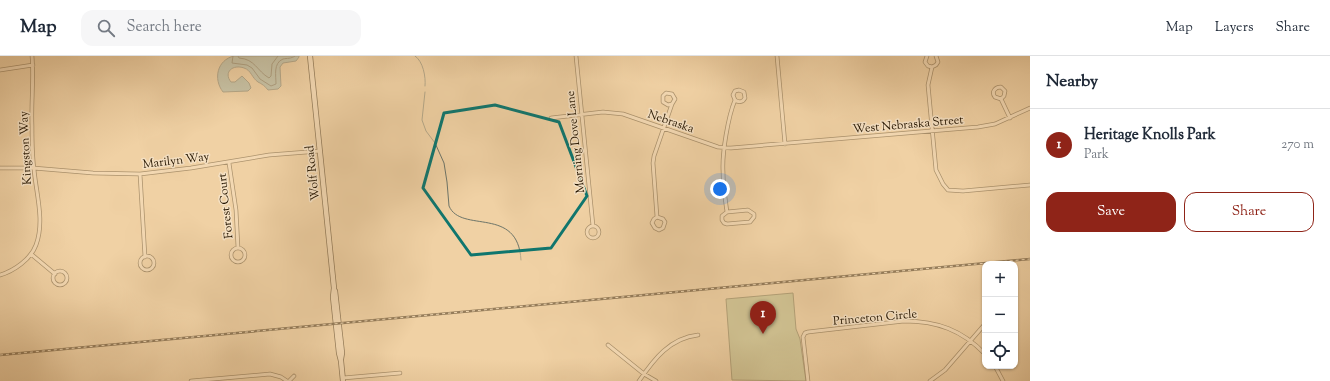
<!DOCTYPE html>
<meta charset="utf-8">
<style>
body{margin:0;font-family:"Sorts Mill Goudy",serif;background:#f6f6f7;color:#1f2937}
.controls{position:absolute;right:12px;bottom:12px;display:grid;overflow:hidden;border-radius:8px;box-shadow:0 1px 3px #0004}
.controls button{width:36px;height:36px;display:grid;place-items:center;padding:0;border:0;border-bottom:1px solid #e0e1e3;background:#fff;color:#1f2937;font:20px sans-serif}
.you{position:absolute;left:720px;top:133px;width:14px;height:14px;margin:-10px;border:3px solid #fff;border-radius:50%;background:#1a73e8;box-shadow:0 0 0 6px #1a73e833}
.badge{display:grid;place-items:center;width:26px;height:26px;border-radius:50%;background:#8f2418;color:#fff;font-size:13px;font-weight:700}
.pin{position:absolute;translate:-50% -33px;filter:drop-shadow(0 1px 2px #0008)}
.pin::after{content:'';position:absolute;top:21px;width:14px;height:12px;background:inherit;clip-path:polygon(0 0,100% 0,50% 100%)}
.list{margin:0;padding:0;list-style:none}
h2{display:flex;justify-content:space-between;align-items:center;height:52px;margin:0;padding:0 16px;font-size:17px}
h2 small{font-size:13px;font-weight:400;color:#747a83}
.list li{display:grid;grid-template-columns:26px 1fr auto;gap:12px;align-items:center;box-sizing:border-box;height:72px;padding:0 16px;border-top:1px solid #e0e1e3}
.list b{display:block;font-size:15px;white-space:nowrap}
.list p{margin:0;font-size:13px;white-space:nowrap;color:#747a83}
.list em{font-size:13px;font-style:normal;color:#747a83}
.actions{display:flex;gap:8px;padding:12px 16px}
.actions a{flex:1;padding:9px 0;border:1px solid #8f2418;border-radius:12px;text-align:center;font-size:14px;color:#8f2418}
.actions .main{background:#8f2418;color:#fff}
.icon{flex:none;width:22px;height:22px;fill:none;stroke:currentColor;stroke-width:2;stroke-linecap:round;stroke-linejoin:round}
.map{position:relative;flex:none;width:1030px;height:325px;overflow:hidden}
header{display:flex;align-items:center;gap:24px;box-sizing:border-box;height:56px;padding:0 20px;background:#fff;border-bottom:1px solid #e0e1e3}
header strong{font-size:19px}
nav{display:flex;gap:22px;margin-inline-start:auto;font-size:14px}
.search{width:280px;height:36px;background:#f6f6f7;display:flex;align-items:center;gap:10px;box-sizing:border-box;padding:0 14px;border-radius:12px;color:#747a83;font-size:15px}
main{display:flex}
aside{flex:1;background:#fff}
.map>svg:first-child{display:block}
.green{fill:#b4bd8a;stroke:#6d6a46}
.water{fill:#9cb5ae;stroke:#6d7569}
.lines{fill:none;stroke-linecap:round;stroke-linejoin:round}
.shore{stroke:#616658;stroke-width:1}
.stream{stroke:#6d7569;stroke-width:1}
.street-casing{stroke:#58452a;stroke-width:4.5}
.secondary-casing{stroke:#261601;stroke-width:6}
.street{stroke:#f5e1c4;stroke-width:3}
.secondary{stroke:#f5e1c4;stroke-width:4.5}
.rail-casing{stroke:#261601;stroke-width:2.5}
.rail{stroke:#f5e1c4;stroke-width:1;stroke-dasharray:3;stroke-linecap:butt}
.marked{fill:none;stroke:#0f766e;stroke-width:3;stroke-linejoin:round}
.labels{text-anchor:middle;stroke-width:3;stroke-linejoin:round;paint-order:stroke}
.street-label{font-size:12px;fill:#261601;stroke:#f5e1c4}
</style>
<header>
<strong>Map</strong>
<div class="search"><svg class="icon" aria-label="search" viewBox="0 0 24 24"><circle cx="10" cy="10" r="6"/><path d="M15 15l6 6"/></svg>Search here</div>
<nav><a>Map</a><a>Layers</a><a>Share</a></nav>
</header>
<main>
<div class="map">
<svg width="1030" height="325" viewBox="0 0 1030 325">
<rect width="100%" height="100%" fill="#f0d1a4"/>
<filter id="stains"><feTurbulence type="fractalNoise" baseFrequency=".005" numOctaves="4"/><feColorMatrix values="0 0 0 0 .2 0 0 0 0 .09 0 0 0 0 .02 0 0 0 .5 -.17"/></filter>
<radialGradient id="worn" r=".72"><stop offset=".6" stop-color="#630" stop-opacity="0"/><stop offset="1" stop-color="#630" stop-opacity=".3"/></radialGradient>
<path class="green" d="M 793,237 L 796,273 L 800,283 L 806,325 L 732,324 L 726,243 Z"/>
<path class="water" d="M 234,0 L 299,0 L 299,1 L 296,5 L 283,7 L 280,11 L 281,30 L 278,33 L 268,34 C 265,30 262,28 258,26 C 252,22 251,14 244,12 C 233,8 223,16 231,26 L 235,26 L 242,20 L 249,27 L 251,32 L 248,35 L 223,36 C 213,23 217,4 234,0 Z"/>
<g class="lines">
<path class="shore" d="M 233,0 L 232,7 L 247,9 L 252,12 L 260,23 L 271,30 L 276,28 C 276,20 273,7 283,3 C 287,2 291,3 295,0
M 238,0 L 239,2 C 255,3 257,15 269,22 L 271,20 L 272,8 L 278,0"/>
<path class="stream" d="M 415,0 C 423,5 426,21 425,30
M 425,36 L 422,64 L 426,75 L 435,87 L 444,107 L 447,126 L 449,150 C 461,178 518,149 521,204"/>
<defs>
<path id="street" d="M 576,0 L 593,170
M 777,0 L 785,88
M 927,0 L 925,6 L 928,10 L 932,11
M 936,0 L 938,6 L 936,9 L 932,11 L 928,29 L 936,114 L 943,128 L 948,134 L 963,135 L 1030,129
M 0,14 L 33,9
M 1001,43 L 995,41 C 991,36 995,31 1001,31 L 1005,35 L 1004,40 L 1001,43 L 1010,62
M 551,62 L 603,56 L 623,58 L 718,91 L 731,92 L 978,71 L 995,68 L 1030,52
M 229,107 L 236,154 L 238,192
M 0,112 L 33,112 L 93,117 L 140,118 L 191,112 L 269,99 L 320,95
M 140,118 L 145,201
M 727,156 L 748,154 L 754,158 L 754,161 L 750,166 L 727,168 L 724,167 L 722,164 L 722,160 L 727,156 C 725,142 723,129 723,115 C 722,97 728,61 735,44 L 733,39 L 735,35 L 739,34 L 744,36 L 745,42 C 743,46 739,47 735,44
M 657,161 L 663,163 L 665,166 L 663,172 L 659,174 L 655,172 L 652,167 L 654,163 L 657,161 L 653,107 L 654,100 L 672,48 L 675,43 L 672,38 L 666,37 L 663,40 L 663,46 L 668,49 L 672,48
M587 176a6 6 0 1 1 12 0a6 6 0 1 1-12 0Z
M231 199a7 7 0 1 1 14 0a7 7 0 1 1-14 0Z
M 31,198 L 55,218
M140 207a7 7 0 1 1 14 0a7 7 0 1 1-14 0Z
M53 222a7 7 0 1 1 14 0a7 7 0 1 1-14 0Z
M 0,219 C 14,215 31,203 36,189 C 45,165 36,137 34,113 C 32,99 32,84 32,70 C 31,47 34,23 32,0
M 608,289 L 644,318 L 656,325
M 995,310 L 1003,325
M 343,322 L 400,317
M 191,325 L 270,318 L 281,321 L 287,325
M 289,325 L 294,320
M 639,325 C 654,303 670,282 698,279
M 808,325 L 803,281 L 805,277 L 808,276 L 904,265 C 937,265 962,274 985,298
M 930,325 L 945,314 L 985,268"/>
<path id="secondary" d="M 310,0 L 334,232 L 333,241 L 339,297 L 341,305 L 343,325
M 335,235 L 342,297 L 341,303"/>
</defs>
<use href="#street" class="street-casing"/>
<use href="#secondary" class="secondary-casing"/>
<use href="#street" class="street"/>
<use href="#secondary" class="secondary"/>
<defs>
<path id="rail" d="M 0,299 L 1030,203"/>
</defs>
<use href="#rail" class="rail-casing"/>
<use href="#rail" class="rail"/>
</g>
<path d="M0 0H1030V325H0ZM 495,49 L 559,66 L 587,140 L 551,192 L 471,199 L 423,132 L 444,57 Z" fill="#f0d1a4" fill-opacity=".55" fill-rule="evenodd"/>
<path class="marked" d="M 495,49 L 559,66 L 587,140 L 551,192 L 471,199 L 423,132 L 444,57 Z"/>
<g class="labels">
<g class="street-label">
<text transform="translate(671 65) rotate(19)" y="4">Nebraska</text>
<text transform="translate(908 68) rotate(-5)" y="4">West Nebraska Street</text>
<text transform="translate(575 86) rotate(-96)" y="4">Morning Dove Lane</text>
<text transform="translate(25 92) rotate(-93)" y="4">Kingston Way</text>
<text transform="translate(176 104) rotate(-7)" y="4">Marilyn Way</text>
<text transform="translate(312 117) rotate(-96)" y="4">Wolf Road</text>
<text transform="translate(225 150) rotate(-96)" y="4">Forest Court</text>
<text transform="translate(875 261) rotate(-5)" y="4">Princeton Circle</text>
</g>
</g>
<rect width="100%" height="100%" filter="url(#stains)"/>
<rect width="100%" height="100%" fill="url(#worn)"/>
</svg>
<div class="controls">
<button>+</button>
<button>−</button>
<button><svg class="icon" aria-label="locate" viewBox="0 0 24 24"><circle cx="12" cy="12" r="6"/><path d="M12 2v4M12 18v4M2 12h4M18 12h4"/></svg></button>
</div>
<div class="you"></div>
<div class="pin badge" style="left:763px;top:278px">1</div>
</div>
<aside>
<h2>Nearby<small></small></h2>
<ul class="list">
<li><span class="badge">1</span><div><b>Heritage Knolls Park</b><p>Park</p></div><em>270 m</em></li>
</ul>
<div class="actions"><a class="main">Save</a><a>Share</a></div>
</aside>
</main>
